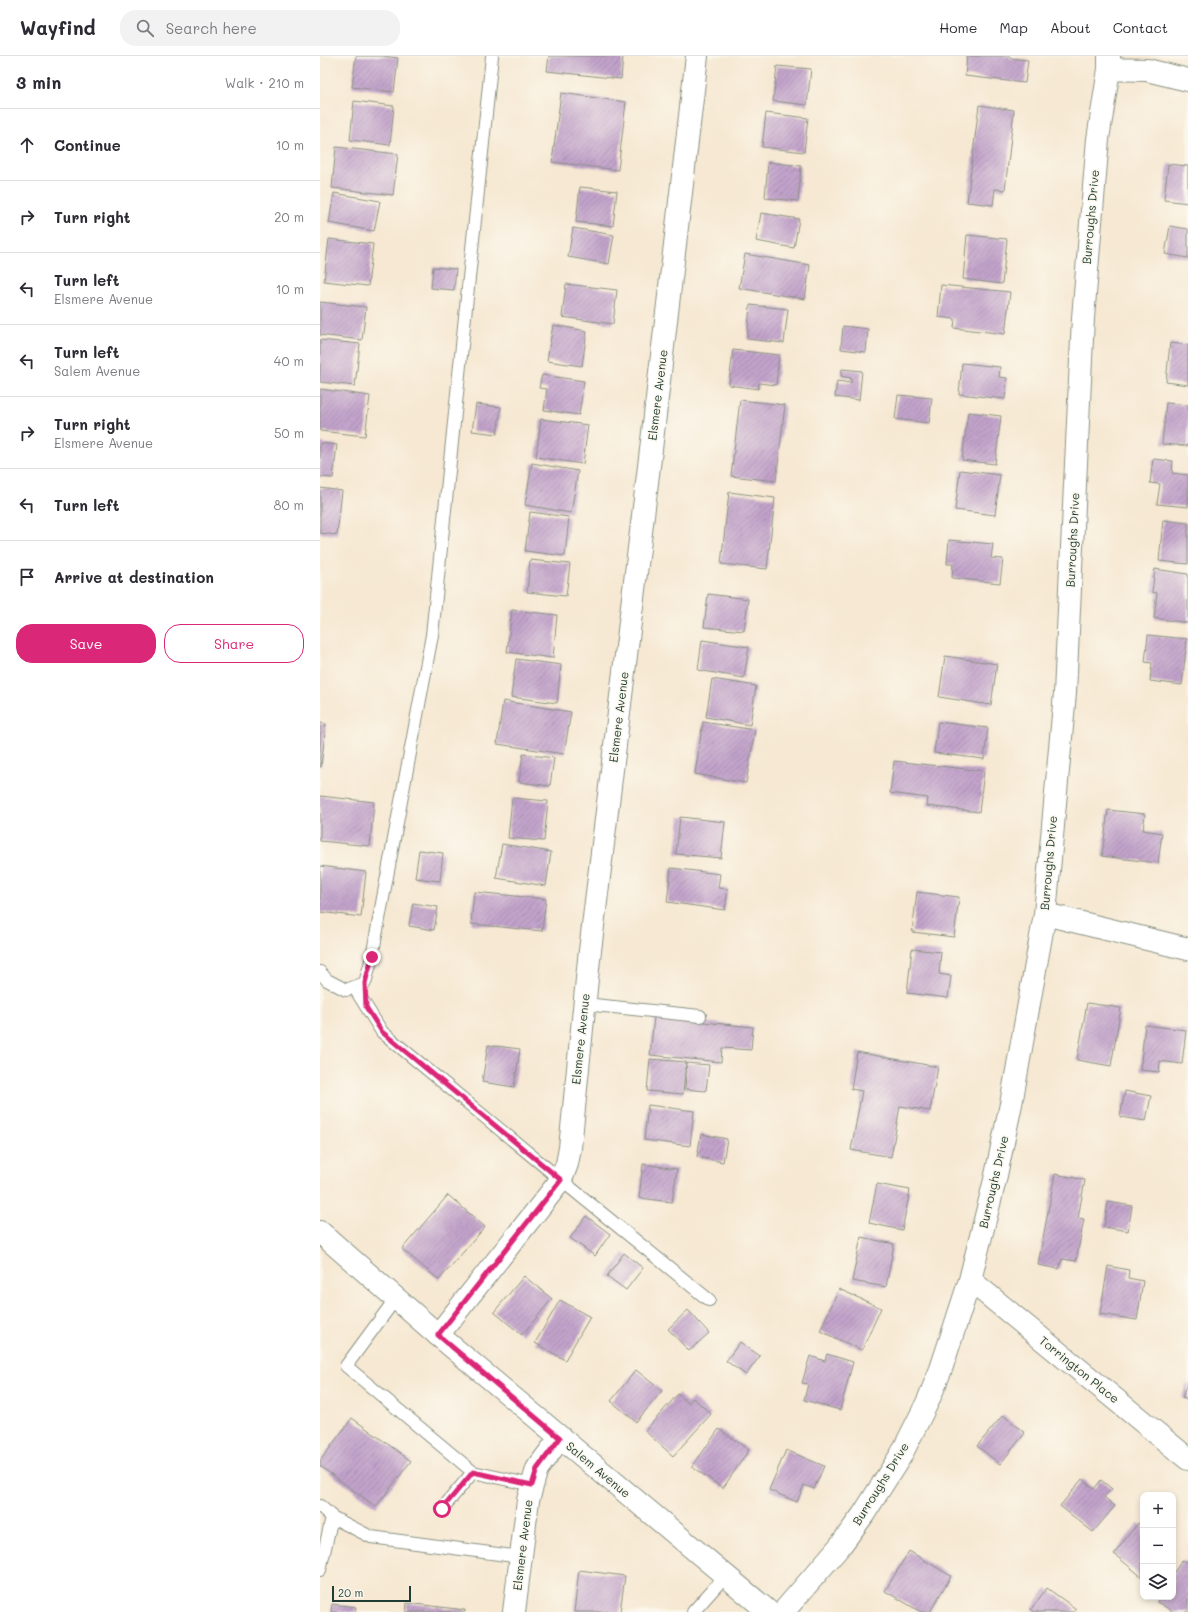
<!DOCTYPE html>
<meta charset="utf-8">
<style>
body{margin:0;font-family:Mali,sans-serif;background:#f2f2f3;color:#2b2b33}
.controls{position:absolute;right:12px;bottom:12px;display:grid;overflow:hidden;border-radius:8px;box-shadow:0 2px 6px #0003}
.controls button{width:36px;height:36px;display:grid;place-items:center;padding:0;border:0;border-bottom:1px solid #e1e1e2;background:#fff;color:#2b2b33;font:20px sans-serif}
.scale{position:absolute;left:12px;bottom:10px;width:79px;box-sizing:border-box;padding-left:4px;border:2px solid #1f3d34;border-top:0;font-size:11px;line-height:14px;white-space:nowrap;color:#1f3d34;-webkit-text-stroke:3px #fbf7ec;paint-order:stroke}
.stop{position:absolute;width:12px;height:12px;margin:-9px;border:3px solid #db2777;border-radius:50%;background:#fff}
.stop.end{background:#db2777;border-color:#fff;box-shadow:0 1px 4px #0008}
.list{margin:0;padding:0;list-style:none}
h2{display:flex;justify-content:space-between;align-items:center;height:52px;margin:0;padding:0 16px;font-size:17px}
h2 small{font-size:13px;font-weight:400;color:#7c7c81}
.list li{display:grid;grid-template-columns:26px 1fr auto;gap:12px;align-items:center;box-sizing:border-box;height:72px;padding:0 16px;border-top:1px solid #e1e1e2}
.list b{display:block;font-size:15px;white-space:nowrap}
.list p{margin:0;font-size:13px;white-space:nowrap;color:#7c7c81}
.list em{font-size:13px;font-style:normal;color:#7c7c81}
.actions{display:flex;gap:8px;padding:12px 16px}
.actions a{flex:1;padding:9px 0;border:1px solid #db2777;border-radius:16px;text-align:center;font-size:14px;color:#db2777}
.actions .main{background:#db2777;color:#fff}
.icon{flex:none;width:22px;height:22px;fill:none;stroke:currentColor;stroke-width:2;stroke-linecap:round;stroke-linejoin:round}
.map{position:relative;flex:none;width:868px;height:1556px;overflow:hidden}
header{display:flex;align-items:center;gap:24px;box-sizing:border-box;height:56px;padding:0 20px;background:#fff;border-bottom:1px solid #e1e1e2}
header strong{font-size:19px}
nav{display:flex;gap:22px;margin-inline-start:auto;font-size:14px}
.search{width:280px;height:36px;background:#f2f2f3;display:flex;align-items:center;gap:10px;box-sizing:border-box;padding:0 14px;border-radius:16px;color:#7c7c81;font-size:15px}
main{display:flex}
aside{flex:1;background:#fff}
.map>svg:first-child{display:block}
.building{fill:url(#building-hatch)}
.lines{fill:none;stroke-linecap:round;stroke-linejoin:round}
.lane-casing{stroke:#8a9283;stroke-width:14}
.street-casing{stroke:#8a9283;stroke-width:24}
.primary-casing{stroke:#8a9283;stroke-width:24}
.lane{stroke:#fff;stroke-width:12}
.street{stroke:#fff;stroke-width:22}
.primary{stroke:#fff;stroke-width:22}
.route{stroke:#db2777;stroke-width:5}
.labels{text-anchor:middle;stroke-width:3;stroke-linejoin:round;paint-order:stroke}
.street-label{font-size:12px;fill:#1f3d34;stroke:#fbf7ec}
</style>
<header>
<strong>Wayfind</strong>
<div class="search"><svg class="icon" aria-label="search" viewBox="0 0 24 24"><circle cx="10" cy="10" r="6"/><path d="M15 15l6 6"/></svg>Search here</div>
<nav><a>Home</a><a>Map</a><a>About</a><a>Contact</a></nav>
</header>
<main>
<aside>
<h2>3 min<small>Walk · 210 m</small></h2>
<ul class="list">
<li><svg class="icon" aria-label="ahead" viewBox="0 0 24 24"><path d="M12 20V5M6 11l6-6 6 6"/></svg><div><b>Continue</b></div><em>10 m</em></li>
<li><svg class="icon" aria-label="right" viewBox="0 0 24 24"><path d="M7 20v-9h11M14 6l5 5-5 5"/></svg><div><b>Turn right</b></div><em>20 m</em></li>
<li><svg class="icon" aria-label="left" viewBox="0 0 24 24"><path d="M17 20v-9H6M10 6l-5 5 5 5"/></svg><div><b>Turn left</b><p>Elsmere Avenue</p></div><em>10 m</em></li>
<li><svg class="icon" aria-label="left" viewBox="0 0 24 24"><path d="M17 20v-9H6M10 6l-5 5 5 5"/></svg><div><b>Turn left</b><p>Salem Avenue</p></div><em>40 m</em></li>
<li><svg class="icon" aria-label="right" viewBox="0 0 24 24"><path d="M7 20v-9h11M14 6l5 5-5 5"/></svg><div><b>Turn right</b><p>Elsmere Avenue</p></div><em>50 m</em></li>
<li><svg class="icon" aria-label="left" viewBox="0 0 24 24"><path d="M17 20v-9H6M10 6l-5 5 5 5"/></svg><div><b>Turn left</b></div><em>80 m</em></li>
<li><svg class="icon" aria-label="arrive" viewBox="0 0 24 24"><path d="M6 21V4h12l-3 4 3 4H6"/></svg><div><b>Arrive at destination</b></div></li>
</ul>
<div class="actions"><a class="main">Save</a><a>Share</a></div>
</aside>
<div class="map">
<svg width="868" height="1556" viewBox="0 0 868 1556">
<defs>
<pattern id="building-hatch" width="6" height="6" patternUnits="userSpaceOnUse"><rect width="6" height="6" fill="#c2a3cb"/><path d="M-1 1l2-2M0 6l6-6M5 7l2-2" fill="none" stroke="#9d86a6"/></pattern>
</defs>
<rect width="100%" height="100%" fill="#fbf7ec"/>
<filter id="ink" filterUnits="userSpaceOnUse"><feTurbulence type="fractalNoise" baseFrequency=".025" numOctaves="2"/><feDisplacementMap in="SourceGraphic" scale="8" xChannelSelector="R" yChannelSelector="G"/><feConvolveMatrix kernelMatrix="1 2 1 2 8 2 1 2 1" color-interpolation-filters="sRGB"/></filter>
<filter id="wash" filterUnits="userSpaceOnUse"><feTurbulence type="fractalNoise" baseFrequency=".012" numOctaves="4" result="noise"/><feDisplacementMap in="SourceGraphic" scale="16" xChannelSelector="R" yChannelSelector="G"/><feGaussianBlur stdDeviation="0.9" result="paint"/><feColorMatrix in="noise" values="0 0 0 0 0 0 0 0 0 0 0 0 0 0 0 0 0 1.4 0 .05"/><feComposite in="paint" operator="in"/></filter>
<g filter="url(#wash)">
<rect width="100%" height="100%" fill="#f6e8d2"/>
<g id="blocks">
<path class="building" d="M 36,0 L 63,0 L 78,2 L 74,36 L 32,31 Z
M 229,0 L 303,0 L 301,23 L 227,15 Z
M 647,0 L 690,0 L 690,2 L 708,4 L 705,27 L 645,20 Z
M 457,10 L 491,13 L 487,49 L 453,45 Z
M 241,37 L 306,46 L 298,114 L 232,106 Z
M 34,45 L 74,50 L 70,89 L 30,84 Z
M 659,49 L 694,54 L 685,134 L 675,133 L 673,149 L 647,146 Z
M 446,57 L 488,62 L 484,96 L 442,91 Z
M 16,91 L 78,98 L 73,139 L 12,132 Z
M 448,106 L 481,110 L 478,145 L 445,142 Z
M 848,108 L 868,110 L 868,147 L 844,144 Z
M 260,131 L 297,135 L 293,170 L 256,166 Z
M 14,137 L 60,145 L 54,175 L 9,167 Z
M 441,157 L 479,163 L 474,192 L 436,185 Z
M 850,170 L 868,173 L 868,202 L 845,198 Z
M 253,172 L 294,179 L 289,208 L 248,201 Z
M 647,179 L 687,183 L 682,228 L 643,223 Z
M 9,183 L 53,188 L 48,230 L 4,225 Z
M 425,198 L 490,209 L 485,243 L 419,232 Z
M 113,211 L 136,213 L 134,234 L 111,232 Z
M 246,228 L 297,234 L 293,268 L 242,261 Z
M 621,229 L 690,236 L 685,278 L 634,272 L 635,263 L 618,261 Z
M 0,246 L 46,251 L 42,284 L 0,279 Z
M 430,249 L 468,253 L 464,287 L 427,283 Z
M 233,269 L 267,275 L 262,310 L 227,305 Z
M 523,270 L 548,273 L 546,296 L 521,293 Z
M 0,284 L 40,288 L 35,330 L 0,326 Z
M 850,287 L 868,289 L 868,329 L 846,326 Z
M 413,294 L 459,299 L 456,329 L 439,327 L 438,333 L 409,329 Z
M 642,307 L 680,311 L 679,321 L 687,322 L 685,343 L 639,338 Z
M 522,313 L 542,315 L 539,344 L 515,341 L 517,325 L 531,327 L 531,322 L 521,320 Z
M 222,319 L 264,325 L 259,359 L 224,354 L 227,333 L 219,332 Z
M 0,333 L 50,340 L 45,380 L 0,375 Z
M 578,339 L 612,342 L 609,367 L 575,363 Z
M 420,344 L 465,349 L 456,425 L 411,420 Z
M 846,347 L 868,349 L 868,390 L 842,388 Z
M 156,348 L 181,351 L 177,378 L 152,375 Z
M 648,356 L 681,360 L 675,408 L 642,404 Z
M 221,363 L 268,369 L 263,408 L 216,401 Z
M 0,387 L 17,389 L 13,422 L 0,421 Z
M 833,403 L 853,405 L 852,417 L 868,419 L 868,451 L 837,448 L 840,428 L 830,427 Z
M 212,407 L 258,415 L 251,457 L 205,449 Z
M 640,414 L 680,419 L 675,459 L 635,454 Z
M 0,432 L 22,435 L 17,479 L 0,477 Z
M 409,436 L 455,442 L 447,513 L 401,508 Z
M 210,456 L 249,461 L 245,500 L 205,495 Z
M 843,464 L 868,467 L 868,508 L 839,505 Z
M 629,484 L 673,488 L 671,502 L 683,503 L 680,527 L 632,522 L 633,508 L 627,508 Z
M 210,504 L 250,508 L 246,540 L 207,536 Z
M 835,513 L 868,518 L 868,567 L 834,562 L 837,537 L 832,536 Z
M 388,538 L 428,543 L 424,575 L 384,571 Z
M 192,554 L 237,559 L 233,602 L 187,596 Z
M 828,579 L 867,583 L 862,629 L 830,625 L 832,607 L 825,606 Z
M 382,584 L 429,591 L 424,622 L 378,614 Z
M 625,600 L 677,608 L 671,649 L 619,641 Z
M 196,603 L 241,609 L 237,647 L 191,641 Z
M 392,623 L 436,630 L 430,669 L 386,661 Z
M 183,645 L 251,656 L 244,698 L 177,688 Z
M 383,666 L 435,674 L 426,727 L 375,718 Z
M 618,666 L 668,672 L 664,703 L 614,697 Z
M 0,667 L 6,668 L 1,711 L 0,711 Z
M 203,698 L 234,702 L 230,730 L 199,726 Z
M 574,705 L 664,715 L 659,756 L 607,750 L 608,742 L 570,737 Z
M 0,740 L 54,746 L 50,790 L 0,785 Z
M 192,742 L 228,745 L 224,785 L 188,782 Z
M 788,754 L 825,758 L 823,774 L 842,777 L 838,807 L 782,800 Z
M 360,761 L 405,766 L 401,802 L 356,798 Z
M 182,788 L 231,796 L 226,830 L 176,822 Z
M 99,794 L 123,797 L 120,825 L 95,822 Z
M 0,810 L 46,816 L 41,861 L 0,856 Z
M 351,812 L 400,818 L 398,832 L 408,833 L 405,854 L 347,846 Z
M 154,836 L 226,843 L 222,875 L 151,868 Z
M 597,836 L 639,841 L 634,881 L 592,876 Z
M 93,847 L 118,851 L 114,874 L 89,870 Z
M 592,893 L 621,896 L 619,918 L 631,920 L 628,942 L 587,937 Z
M 767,947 L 801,952 L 791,1010 L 757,1004 Z
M 334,961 L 433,971 L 431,994 L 402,992 L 401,1006 L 330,999 Z
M 825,969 L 866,974 L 862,1008 L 840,1005 L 839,1016 L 820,1014 Z
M 168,989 L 200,993 L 194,1031 L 162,1026 Z
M 537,996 L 618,1011 L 610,1055 L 580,1050 L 571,1101 L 531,1094 L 542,1035 L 531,1033 Z
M 330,1003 L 366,1006 L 363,1038 L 327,1035 Z
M 367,1007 L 389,1009 L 386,1035 L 365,1033 Z
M 805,1035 L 831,1040 L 826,1065 L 800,1061 Z
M 328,1049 L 374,1055 L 370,1090 L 324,1084 Z
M 381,1078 L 407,1083 L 403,1106 L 377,1101 Z
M 323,1108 L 357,1113 L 352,1146 L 319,1142 Z
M 735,1118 L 765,1124 L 758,1162 L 764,1163 L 756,1205 L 742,1203 L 739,1213 L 718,1209 Z
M 557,1128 L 590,1134 L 582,1174 L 549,1167 Z
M 128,1139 L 165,1171 L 119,1224 L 82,1193 Z
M 788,1146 L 812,1150 L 808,1175 L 784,1171 Z
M 266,1160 L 290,1178 L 275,1200 L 250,1182 Z
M 541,1181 L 574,1188 L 566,1231 L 532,1225 Z
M 304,1197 L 323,1212 L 306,1234 L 287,1220 Z
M 788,1210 L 809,1214 L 808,1222 L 823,1225 L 817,1264 L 780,1258 Z
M 204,1220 L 232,1243 L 202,1279 L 174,1256 Z
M 519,1233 L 561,1252 L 542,1294 L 500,1275 Z
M 240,1244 L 270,1261 L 245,1304 L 215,1287 Z
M 368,1254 L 389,1277 L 369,1295 L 348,1273 Z
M 420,1286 L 440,1300 L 426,1319 L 406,1305 Z
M 507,1298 L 533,1306 L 520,1354 L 484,1344 L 488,1328 L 482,1327 L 490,1300 L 505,1305 Z
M 316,1314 L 342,1335 L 316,1366 L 291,1345 Z
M 868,1325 L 868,1344 L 862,1342 Z
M 358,1338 L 368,1347 L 373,1342 L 391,1358 L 353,1400 L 325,1375 Z
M 683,1359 L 705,1377 L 680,1408 L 657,1390 Z
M 32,1362 L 91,1405 L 56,1451 L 0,1410 L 0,1405 Z
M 399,1373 L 429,1394 L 403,1432 L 372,1411 Z
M 466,1394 L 504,1410 L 494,1433 L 484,1429 L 477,1446 L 449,1434 Z
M 762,1423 L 774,1433 L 781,1424 L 792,1433 L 784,1441 L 795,1450 L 773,1476 L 740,1450 Z
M 818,1467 L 823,1471 L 822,1521 L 794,1498 Z
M 589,1495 L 631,1520 L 610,1556 L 601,1556 L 565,1535 Z
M 862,1504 L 868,1507 L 868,1556 L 854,1556 L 837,1546 L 840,1541 L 853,1541 L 853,1518 Z
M 259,1514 L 305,1520 L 300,1556 L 254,1556 Z
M 727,1532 L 756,1553 L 754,1556 L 715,1556 L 711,1553 Z
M 87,1547 L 145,1554 L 145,1556 L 86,1556 Z
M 12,1548 L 36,1551 L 35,1556 L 11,1556 Z"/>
</g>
</g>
<g filter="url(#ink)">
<use href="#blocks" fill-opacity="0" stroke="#8a9283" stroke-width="1"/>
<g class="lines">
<defs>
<path id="lane" d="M 0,916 L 7,924 L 26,934 L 45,927 L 52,901 L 112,579 L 172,0
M 34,931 L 62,976 L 241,1124 L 389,1244
M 265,948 L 380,960
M 76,1242 L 26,1310 L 153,1416 L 212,1429
M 0,1450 L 12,1461 L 51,1481 L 201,1501
M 122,1453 L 153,1416
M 0,1514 L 12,1461
M 373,1556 L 405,1520"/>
<path id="street" d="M 789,13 L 827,14 L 868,24
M 725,858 L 868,893
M 650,1224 L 868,1403
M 118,1279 L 241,1124 L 247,1108 L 250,1092 L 269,903 L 330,402 L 377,0
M 194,1556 L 208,1444 L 217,1413 L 240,1382
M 463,1556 L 520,1490 L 543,1459 L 581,1399 L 608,1345 L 621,1313 L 650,1224 L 675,1124 L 691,1048 L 725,858 L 745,637 L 763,262 L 778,83 L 789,13 L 789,0"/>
<path id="primary" d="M 0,1176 L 118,1279 L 449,1556"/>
</defs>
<use href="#lane" class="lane-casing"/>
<use href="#street" class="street-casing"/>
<use href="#primary" class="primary-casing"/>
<use href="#lane" class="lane"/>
<use href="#street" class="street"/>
<use href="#primary" class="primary"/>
</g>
</g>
<g class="lines" filter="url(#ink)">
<path class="route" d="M 52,901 L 45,927 L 46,951 L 62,976 L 241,1124 L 118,1279 L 240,1382 L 217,1413 L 212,1429 L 153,1416 L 122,1453"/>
</g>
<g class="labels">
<g class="street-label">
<text transform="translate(771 161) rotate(-85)" y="4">Burroughs Drive</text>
<text transform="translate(338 339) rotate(-83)" y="4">Elsmere Avenue</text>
<text transform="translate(753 484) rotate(-87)" y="4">Burroughs Drive</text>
<text transform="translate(299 661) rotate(-83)" y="4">Elsmere Avenue</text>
<text transform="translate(729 807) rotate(-85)" y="4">Burroughs Drive</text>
<text transform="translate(261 983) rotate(-84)" y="4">Elsmere Avenue</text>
<text transform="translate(674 1126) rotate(-77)" y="4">Burroughs Drive</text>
<text transform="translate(759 1314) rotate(39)" y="4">Torrington Place</text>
<text transform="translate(278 1414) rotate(40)" y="4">Salem Avenue</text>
<text transform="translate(561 1428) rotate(-58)" y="4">Burroughs Drive</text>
<text transform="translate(203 1489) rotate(-83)" y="4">Elsmere Avenue</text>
</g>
</g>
</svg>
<div class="controls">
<button>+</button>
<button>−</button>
<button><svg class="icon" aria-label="layers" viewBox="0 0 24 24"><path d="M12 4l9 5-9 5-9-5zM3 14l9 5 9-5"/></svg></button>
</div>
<div class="scale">20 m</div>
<div class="stop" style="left:122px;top:1453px"></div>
<div class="stop end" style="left:52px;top:901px"></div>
</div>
</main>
